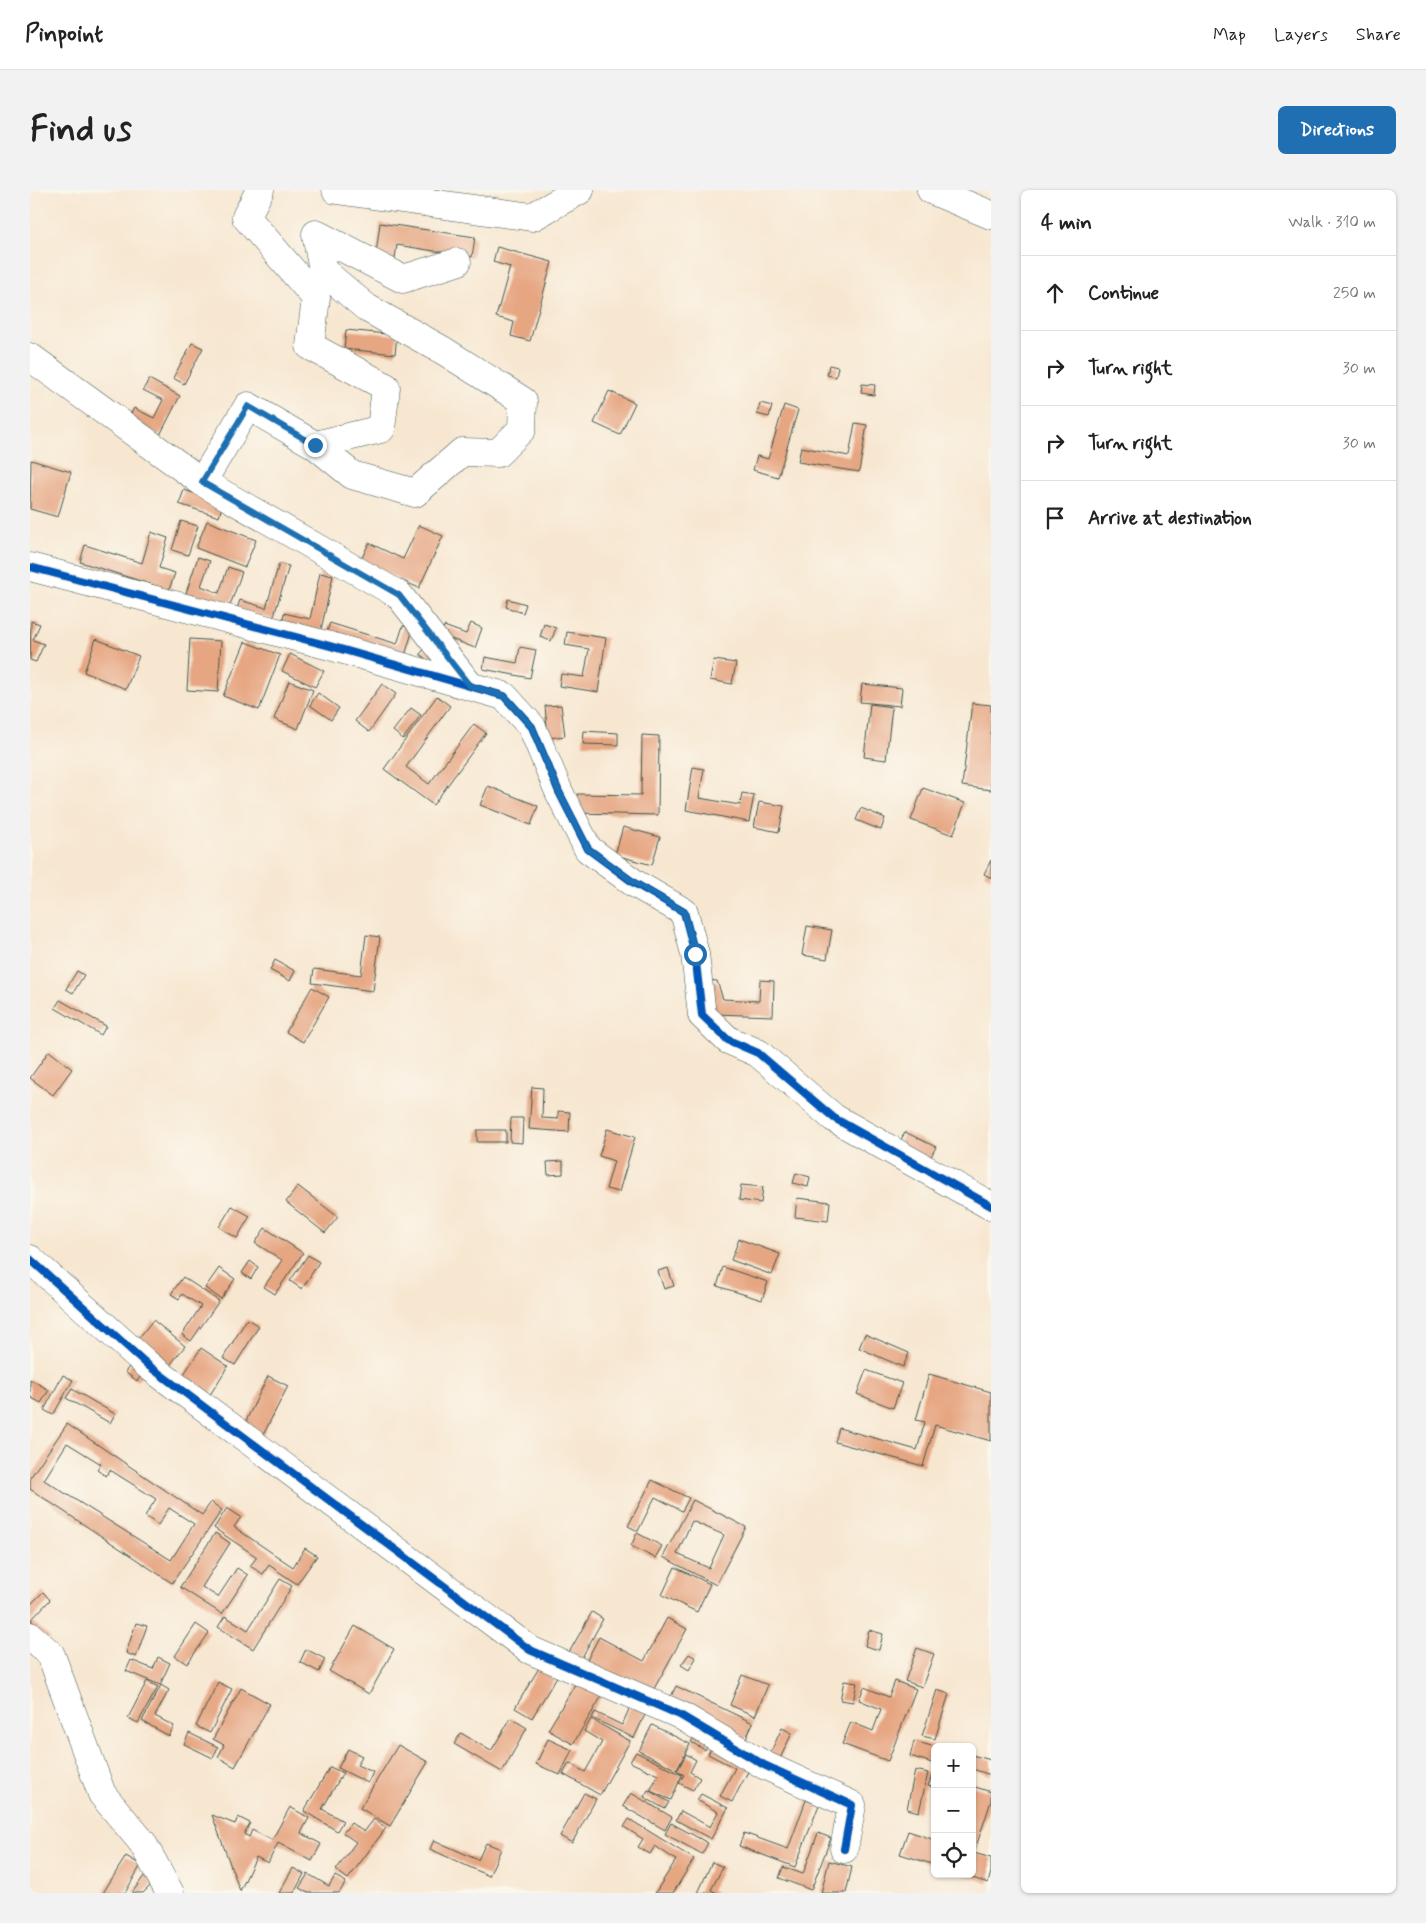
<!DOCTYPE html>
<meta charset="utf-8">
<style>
body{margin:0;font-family:Mynerve,sans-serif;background:#f2f2f2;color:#222}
.controls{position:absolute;right:15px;bottom:15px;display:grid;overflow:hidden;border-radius:8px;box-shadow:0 1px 4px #0004}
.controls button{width:45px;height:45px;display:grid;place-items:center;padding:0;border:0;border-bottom:1px solid #e0e0e0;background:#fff;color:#222;font:25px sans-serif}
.stop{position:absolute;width:15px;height:15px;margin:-11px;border:4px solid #1f6fb2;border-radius:50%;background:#fff}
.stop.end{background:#1f6fb2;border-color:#fff;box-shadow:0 1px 5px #0008}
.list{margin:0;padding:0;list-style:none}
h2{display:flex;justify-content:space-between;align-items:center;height:65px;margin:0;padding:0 20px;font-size:21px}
h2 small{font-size:16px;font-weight:400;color:#767676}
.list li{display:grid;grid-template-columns:32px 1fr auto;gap:15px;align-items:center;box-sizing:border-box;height:75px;padding:0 20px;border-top:1px solid #e0e0e0}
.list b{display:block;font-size:19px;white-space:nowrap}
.list em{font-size:16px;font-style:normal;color:#767676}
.icon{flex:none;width:28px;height:28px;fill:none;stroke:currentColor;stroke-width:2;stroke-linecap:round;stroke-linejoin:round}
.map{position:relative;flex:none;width:961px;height:1703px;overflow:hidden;border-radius:8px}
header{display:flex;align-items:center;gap:30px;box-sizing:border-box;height:70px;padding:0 25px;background:#fff;border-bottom:1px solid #e0e0e0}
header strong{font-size:24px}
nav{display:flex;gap:28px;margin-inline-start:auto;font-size:18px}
.intro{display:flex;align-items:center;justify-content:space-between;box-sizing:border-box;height:120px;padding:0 30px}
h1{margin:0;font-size:35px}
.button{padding:12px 22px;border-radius:8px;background:#1f6fb2;color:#fff;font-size:18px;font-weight:700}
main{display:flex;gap:30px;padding:0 30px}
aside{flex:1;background:#fff;border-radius:8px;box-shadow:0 1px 4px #0004}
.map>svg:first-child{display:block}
.building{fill:#e6a682;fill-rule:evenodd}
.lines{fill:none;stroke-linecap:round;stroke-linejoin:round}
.minor-casing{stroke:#3f564c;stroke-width:29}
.minor{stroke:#fff;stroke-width:28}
.cycleway-casing{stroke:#fbf7ec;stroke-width:11}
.cycleway{stroke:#0057b8;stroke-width:8}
.route{stroke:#1f6fb2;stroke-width:6}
</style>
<header>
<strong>Pinpoint</strong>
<nav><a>Map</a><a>Layers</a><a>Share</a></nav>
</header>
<div class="intro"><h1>Find us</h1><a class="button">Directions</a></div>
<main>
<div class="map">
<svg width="961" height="1703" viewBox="0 0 961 1703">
<rect width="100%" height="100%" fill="#fbf7ec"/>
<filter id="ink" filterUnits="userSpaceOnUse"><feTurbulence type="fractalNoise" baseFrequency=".02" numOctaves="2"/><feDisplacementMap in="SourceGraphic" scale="10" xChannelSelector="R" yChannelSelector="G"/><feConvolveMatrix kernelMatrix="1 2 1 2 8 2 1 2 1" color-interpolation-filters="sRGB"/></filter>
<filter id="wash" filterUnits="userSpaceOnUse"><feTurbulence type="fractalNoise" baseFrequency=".0096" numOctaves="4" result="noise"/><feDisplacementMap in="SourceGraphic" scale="20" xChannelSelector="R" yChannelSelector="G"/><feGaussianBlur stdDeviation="1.12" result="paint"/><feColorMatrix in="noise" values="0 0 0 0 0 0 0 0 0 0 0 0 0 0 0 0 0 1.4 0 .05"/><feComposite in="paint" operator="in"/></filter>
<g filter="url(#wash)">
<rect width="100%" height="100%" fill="#f7e7d1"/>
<g id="blocks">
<path class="building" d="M 350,33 L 445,47 L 442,67 L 367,55 L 364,75 L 345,72 Z
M 467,57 L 522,72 L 500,151 L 481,146 L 484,132 L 466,127 L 480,77 L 463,72 Z
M 316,140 L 367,145 L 365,164 L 314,159 Z
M 162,153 L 173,158 L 154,194 L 143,188 Z
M 799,175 L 808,177 L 806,187 L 797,185 Z
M 119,189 L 150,206 L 130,245 L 98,229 L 104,218 L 124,228 L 133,210 L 113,200 Z
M 832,194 L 845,195 L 844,205 L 831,203 Z
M 579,201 L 605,213 L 590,245 L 564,233 Z
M 730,213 L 742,216 L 739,227 L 727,224 Z
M 754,215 L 768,220 L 748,287 L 723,280 L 727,266 L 738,269 Z
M 825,233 L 837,235 L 829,282 L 768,272 L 771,257 L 819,266 Z
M 1,270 L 41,282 L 28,327 L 0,319 Z
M 154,300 L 193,313 L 189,327 L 149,314 Z
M 151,331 L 168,336 L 158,365 L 142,360 Z
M 177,331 L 226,350 L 215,377 L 166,358 Z
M 389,335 L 413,346 L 389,398 L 330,372 L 339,353 L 373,369 Z
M 121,342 L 138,348 L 129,378 L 145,383 L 139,400 L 50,372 L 55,355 L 112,373 Z
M 168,367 L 180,371 L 171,396 L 189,403 L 198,377 L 212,382 L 198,421 L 155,406 Z
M 249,374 L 259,376 L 243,429 L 207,419 L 210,410 L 236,418 Z
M 290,383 L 303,386 L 290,444 L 252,435 L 254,423 L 280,429 Z
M 478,409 L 496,414 L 493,423 L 476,417 Z
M 1,431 L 10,434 L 3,450 L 14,454 L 6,472 L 0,470 Z
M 300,433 L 367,454 L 373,436 L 383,439 L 374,469 L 296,444 Z
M 441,433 L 452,438 L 445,458 L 411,445 L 414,436 L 436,444 Z
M 514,434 L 526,438 L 521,451 L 510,447 Z
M 537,442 L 576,448 L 568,502 L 529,496 L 531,484 L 554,487 L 559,459 L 535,455 Z
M 66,449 L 109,466 L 96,499 L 54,482 Z
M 160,449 L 191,451 L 188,502 L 157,500 Z
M 215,452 L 250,465 L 229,520 L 193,506 Z
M 399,454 L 410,481 L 390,464 Z
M 490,457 L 506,460 L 500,488 L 453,479 L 455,467 L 487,473 Z
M 260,464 L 294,481 L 285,497 L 252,481 Z
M 684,470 L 706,473 L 702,494 L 680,490 Z
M 259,491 L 283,500 L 268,539 L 244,529 Z
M 352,494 L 366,504 L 339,542 L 325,531 Z
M 832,494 L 872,498 L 870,516 L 830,512 Z
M 288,503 L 309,518 L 301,530 L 280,515 Z
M 407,506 L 420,516 L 376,577 L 399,594 L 444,534 L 456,543 L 403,615 L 354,579 Z
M 942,513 L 961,515 L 961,600 L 932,596 Z
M 840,514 L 862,517 L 856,570 L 834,567 Z
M 531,515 L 535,546 L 518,548 L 515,516 Z
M 381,518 L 391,525 L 373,549 L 363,541 Z
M 554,541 L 588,543 L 588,555 L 553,554 Z
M 612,545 L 629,546 L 628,625 L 546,623 L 547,604 L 611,605 Z
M 663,577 L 674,579 L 669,608 L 710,615 L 712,603 L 724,605 L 719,632 L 656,620 Z
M 458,596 L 508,616 L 501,635 L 450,615 Z
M 893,598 L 935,613 L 923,645 L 881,630 Z
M 729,612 L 754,616 L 749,642 L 724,637 Z
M 831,618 L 855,628 L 851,640 L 826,630 Z
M 593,637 L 630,647 L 622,675 L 585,665 Z
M 961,670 L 961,688 L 954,684 Z
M 777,736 L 802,740 L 797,769 L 772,765 Z
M 336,745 L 350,747 L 343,801 L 282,793 L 284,779 L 331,785 Z
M 245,770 L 265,781 L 260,791 L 240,780 Z
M 47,781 L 54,785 L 43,803 L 36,799 Z
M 675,790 L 687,791 L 693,809 L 729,811 L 730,790 L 744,791 L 743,826 L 684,824 Z
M 282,797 L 299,807 L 273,852 L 256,842 Z
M 30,810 L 76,836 L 71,845 L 25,818 Z
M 19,861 L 42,879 L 23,905 L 0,888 Z
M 502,897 L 513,898 L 512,928 L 528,929 L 528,921 L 540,922 L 539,942 L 499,939 Z
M 481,928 L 493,928 L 492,953 L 480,952 Z
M 577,939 L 605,947 L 589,1002 L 576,999 L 584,971 L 569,966 Z
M 447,940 L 476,940 L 476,952 L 447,952 Z
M 875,942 L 906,957 L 898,972 L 867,957 Z
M 533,971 L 533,984 L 518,985 L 517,972 Z
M 766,983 L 780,987 L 778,997 L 763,993 Z
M 711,995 L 733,997 L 731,1013 L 709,1010 Z
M 268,996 L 308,1027 L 295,1043 L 256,1012 Z
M 767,1008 L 800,1012 L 798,1031 L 765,1027 Z
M 202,1016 L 220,1026 L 207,1048 L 189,1037 Z
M 235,1038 L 273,1063 L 245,1104 L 234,1097 L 252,1070 L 225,1053 Z
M 709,1049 L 750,1064 L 742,1085 L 701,1070 Z
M 278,1065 L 289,1072 L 272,1099 L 260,1091 Z
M 220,1071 L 228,1077 L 221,1089 L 212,1083 Z
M 693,1077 L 738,1092 L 732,1110 L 687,1096 Z
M 189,1078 L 205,1089 L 191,1109 L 175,1098 Z
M 638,1078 L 644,1096 L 634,1099 L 628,1081 Z
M 153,1087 L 189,1111 L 161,1151 L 152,1145 L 171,1116 L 152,1104 L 149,1109 L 141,1104 Z
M 217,1129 L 229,1136 L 205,1175 L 193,1168 Z
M 123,1130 L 155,1156 L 140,1175 L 108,1149 Z
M 835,1144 L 879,1163 L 873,1177 L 829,1158 Z
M 171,1158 L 198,1176 L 178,1208 L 150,1190 Z
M 106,1168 L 118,1178 L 107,1191 L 95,1182 Z
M 836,1180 L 872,1193 L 863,1218 L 827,1204 Z
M 899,1184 L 961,1202 L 961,1251 L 905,1235 L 893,1276 L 805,1252 L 809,1238 L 887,1260 L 895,1232 L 886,1230 Z
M 33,1185 L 43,1190 L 23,1225 L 14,1220 Z
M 238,1186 L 258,1196 L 229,1253 L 210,1243 Z
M 0,1189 L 19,1200 L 11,1213 L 0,1207 Z
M 42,1199 L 85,1224 L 80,1233 L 36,1208 Z
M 37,1234 L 172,1325 L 181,1312 L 192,1320 L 142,1393 L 0,1299 L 0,1288 ZM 37,1253 L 71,1274 L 67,1280 L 76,1286 L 80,1280 L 126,1309 L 115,1326 L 128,1335 L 139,1318 L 164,1334 L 141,1370 L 14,1290 Z
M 622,1290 L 659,1308 L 652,1321 L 625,1307 L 608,1341 L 598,1336 Z
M 663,1310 L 716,1337 L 686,1395 L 633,1367 ZM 662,1331 L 694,1345 L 679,1378 L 647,1364 Z
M 197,1318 L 211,1327 L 204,1337 L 263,1377 L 275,1358 L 287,1366 L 267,1394 L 239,1375 L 233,1384 L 220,1376 L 227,1367 L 184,1338 Z
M 185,1343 L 200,1353 L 172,1397 L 188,1407 L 207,1378 L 218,1385 L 192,1424 L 150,1397 Z
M 607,1343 L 632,1356 L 625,1368 L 601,1356 Z
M 645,1377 L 680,1394 L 667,1422 L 632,1405 Z
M 250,1389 L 262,1396 L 223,1459 L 188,1437 L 195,1426 L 218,1440 Z
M 13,1402 L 20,1410 L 1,1430 L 21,1449 L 0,1444 L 0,1415 Z
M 562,1422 L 573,1429 L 549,1473 L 537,1466 Z
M 637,1428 L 657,1439 L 620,1506 L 556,1472 L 569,1447 L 614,1471 Z
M 106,1433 L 117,1436 L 106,1467 L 96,1463 Z
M 166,1434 L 179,1443 L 157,1474 L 145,1466 Z
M 325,1436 L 364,1459 L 339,1504 L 299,1481 Z
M 839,1440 L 853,1444 L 849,1460 L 835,1456 Z
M 887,1458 L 904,1464 L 892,1497 L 875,1491 Z
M 276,1459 L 295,1469 L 289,1482 L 270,1472 Z
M 659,1464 L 666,1468 L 659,1480 L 651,1475 Z
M 128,1467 L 140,1473 L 130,1495 L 96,1481 L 101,1470 L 123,1479 Z
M 512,1473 L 529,1483 L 502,1528 L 485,1518 Z
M 551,1484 L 576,1499 L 543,1554 L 518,1540 Z
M 712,1485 L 738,1495 L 725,1526 L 700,1515 Z
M 117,1491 L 128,1497 L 108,1533 L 98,1528 Z
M 814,1491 L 827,1493 L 823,1512 L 810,1510 Z
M 865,1491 L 886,1499 L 858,1571 L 812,1554 L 821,1532 L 843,1541 L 851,1519 L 829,1510 L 834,1497 L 859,1507 Z
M 188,1492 L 202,1499 L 180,1543 L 166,1536 Z
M 131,1495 L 139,1500 L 125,1526 L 144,1536 L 139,1546 L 112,1531 Z
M 646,1496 L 723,1533 L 714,1552 L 637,1515 Z
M 211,1498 L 240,1514 L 205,1577 L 188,1567 L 194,1555 L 183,1549 Z
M 907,1500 L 919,1504 L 905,1549 L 892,1546 Z
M 604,1508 L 619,1516 L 604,1548 L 562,1528 L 565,1522 L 592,1535 Z
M 481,1528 L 497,1538 L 472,1582 L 424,1554 L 431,1543 L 461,1561 Z
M 561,1529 L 600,1551 L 570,1605 L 533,1584 L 539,1573 L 555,1582 L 572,1552 L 554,1541 Z
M 622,1535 L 660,1554 L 647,1580 L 609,1561 Z
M 752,1538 L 762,1543 L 747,1575 L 737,1570 Z
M 667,1542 L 681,1550 L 675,1560 L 661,1552 Z
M 159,1543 L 188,1557 L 183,1568 L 154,1554 Z
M 518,1549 L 542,1560 L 530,1585 L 506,1574 Z
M 884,1551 L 905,1557 L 905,1574 L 880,1566 Z
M 684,1554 L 722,1574 L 702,1612 L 690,1606 L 705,1578 L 678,1564 Z
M 368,1555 L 398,1572 L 360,1636 L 330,1618 Z
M 318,1559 L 332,1566 L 327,1575 L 343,1582 L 338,1593 L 308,1578 Z
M 606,1562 L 652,1585 L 641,1610 L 620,1601 L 628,1585 L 600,1572 Z
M 656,1564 L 666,1570 L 660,1582 L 670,1588 L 663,1600 L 649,1593 L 654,1585 L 647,1581 Z
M 942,1565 L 961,1570 L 961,1585 L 942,1579 Z
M 300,1577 L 313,1583 L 292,1619 L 313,1631 L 307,1641 L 274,1621 Z
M 885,1580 L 898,1583 L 889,1622 L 877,1619 Z
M 903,1583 L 905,1583 L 905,1598 L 898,1596 Z
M 942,1596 L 961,1602 L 961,1611 L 944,1663 L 961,1668 L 961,1682 L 958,1693 L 933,1685 L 942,1684 Z
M 618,1600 L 639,1612 L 635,1619 L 614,1607 Z
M 554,1603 L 566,1609 L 542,1653 L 530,1646 Z
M 601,1603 L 642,1627 L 635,1640 L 593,1616 Z
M 671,1604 L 698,1618 L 681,1649 L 646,1630 L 651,1621 L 680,1637 L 688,1622 L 667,1610 Z
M 776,1610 L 789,1615 L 765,1677 L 709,1656 L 714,1643 L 758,1659 Z
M 260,1617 L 279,1628 L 271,1643 L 291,1654 L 282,1671 L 248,1653 L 238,1673 L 226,1667 L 210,1701 L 182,1625 L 205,1634 L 208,1627 L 220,1633 L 214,1644 L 219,1647 L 222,1640 L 242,1650 Z
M 344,1629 L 356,1638 L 318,1689 L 306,1680 L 326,1652 L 313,1643 L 321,1633 L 334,1642 Z
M 599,1629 L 664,1669 L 643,1703 L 625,1703 L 646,1670 L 625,1656 L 620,1664 L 608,1657 L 613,1649 L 594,1637 Z
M 641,1633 L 678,1653 L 672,1664 L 635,1644 Z
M 878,1641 L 905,1650 L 905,1675 L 870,1664 Z
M 788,1643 L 801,1648 L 781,1700 L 749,1688 L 753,1677 L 773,1684 Z
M 404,1650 L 448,1670 L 456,1653 L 471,1659 L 459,1686 L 400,1659 Z
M 96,1666 L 111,1675 L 95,1703 L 73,1703 Z
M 799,1671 L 822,1677 L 816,1703 L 791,1703 Z
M 682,1672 L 693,1677 L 681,1700 L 687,1703 L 668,1703 Z
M 263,1678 L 274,1684 L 264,1703 L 249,1703 Z
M 116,1683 L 123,1693 L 113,1703 L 102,1703 Z
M 278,1684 L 299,1696 L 305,1686 L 316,1692 L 309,1703 L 278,1703 L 269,1698 Z"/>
</g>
</g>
<g filter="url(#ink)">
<use href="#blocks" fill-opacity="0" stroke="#3f564c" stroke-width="1"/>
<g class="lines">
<defs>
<path id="minor" d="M 306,0 L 502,27 L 550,0
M 901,0 L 961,25
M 0,167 L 172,292 L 369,405 L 440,496
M 285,255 L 322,285 L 385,303 L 432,262 L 468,263 L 492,239 L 493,211 L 414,161 L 337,118 L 293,81 L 286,44 L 373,89 L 427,72
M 172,292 L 218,216 L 285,255 L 351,239 L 356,197 L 280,156 L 286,108 L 216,27 L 230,0
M 0,377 L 300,456 L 474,506 L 502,537 L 529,602 L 558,659 L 604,693 L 654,722 L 665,764 L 672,825 L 698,850 L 728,863 L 804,928 L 961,1016
M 0,1069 L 119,1176 L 500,1460 L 650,1525 L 734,1575 L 822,1615 L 814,1659
M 0,1446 L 21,1465 L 72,1604 L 112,1652 L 140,1703"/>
</defs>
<use href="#minor" class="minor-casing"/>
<use href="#minor" class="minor"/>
<defs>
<path id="cycleway" d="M 0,377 L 300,456 L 474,506 L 502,537 L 529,602 L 558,659 L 604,693 L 654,722 L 665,764 L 672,825 L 698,850 L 728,863 L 804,928 L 961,1016
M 0,1069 L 119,1176 L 500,1460 L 650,1525 L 734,1575 L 822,1615 L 814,1659"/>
</defs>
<use href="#cycleway" class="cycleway-casing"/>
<use href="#cycleway" class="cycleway"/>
</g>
</g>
<g class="lines" filter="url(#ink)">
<path class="route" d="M 285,255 L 218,216 L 172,292 L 369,405 L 440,496 L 474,506 L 502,537 L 529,602 L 558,659 L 604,692 L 654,722 L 665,764"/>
</g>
</svg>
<div class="controls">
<button>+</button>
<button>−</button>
<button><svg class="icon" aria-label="locate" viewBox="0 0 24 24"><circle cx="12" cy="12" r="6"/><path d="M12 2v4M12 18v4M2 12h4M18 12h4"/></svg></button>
</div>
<div class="stop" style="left:665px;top:764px"></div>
<div class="stop end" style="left:285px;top:255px"></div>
</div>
<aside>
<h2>4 min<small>Walk · 310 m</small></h2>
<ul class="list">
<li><svg class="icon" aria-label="ahead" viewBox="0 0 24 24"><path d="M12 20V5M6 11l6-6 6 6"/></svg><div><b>Continue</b></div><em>250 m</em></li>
<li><svg class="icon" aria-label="right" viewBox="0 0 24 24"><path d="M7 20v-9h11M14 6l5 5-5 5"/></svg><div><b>Turn right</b></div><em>30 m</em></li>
<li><svg class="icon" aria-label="right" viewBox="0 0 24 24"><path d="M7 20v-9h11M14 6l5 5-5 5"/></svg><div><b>Turn right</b></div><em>30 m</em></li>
<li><svg class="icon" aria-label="arrive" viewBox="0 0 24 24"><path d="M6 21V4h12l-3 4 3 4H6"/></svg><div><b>Arrive at destination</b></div></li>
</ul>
</aside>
</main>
